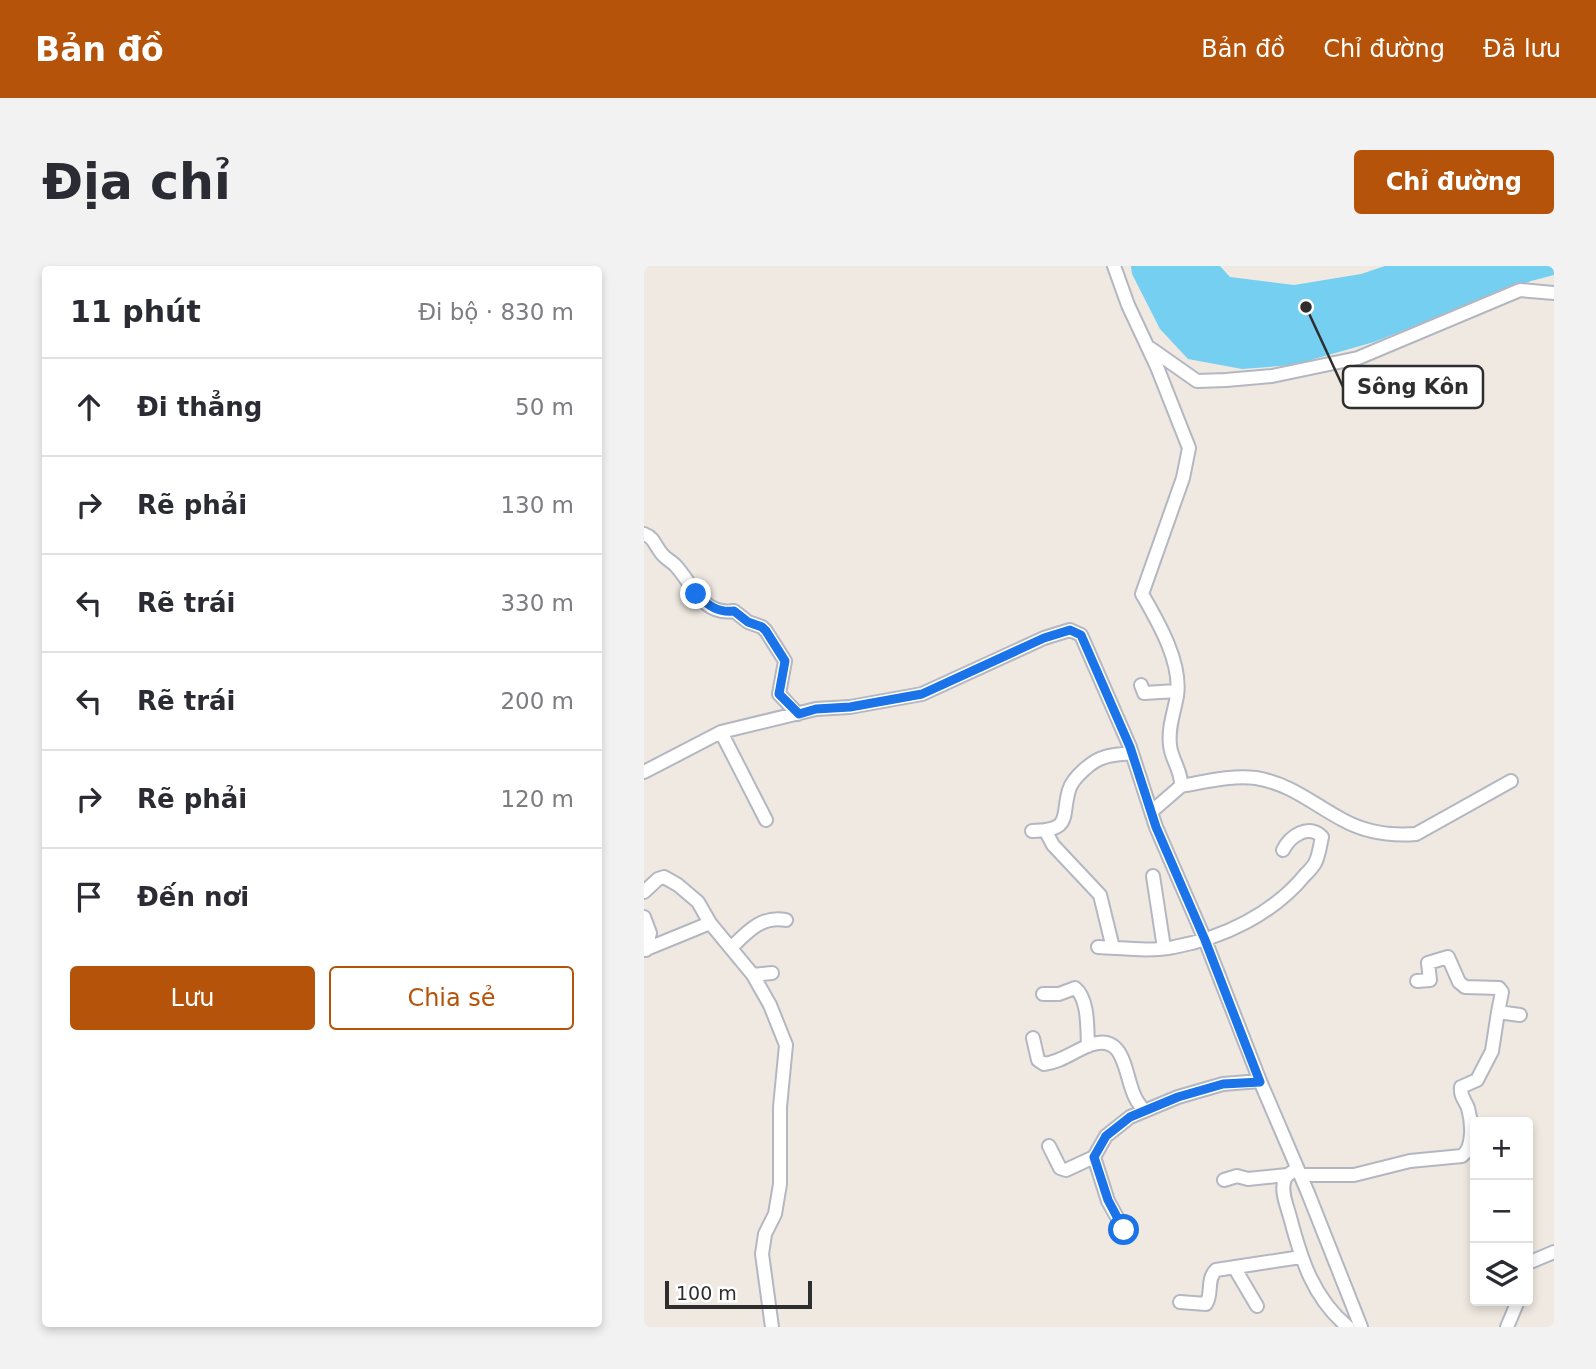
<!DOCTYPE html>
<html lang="vi">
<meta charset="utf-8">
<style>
body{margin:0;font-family:"DejaVu Sans",sans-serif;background:#f2f2f3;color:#2b2b33}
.controls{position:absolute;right:21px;bottom:21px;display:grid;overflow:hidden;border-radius:7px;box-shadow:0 4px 10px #0003}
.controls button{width:63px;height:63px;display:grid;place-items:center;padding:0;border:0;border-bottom:2px solid #e1e1e2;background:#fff;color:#2b2b33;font:35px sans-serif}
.scale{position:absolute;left:21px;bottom:18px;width:147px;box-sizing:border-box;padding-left:7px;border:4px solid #2e2e2e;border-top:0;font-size:19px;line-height:24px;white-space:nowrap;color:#2e2e2e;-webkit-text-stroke:5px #fff;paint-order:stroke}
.stop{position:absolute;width:21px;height:21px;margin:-16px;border:5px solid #1a73e8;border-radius:50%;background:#fff}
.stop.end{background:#1a73e8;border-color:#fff;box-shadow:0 2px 7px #0008}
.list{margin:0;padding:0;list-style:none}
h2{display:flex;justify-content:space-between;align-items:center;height:91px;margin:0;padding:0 28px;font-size:30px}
h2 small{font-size:23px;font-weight:400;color:#7c7c81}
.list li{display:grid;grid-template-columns:46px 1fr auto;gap:21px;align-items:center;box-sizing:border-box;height:98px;padding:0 28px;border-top:2px solid #e1e1e2}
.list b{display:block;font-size:26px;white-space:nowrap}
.list em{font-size:23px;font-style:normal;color:#7c7c81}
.actions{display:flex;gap:14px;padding:21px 28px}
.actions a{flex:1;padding:16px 0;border:2px solid #b45309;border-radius:7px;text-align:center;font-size:24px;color:#b45309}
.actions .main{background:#b45309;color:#fff}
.icon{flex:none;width:38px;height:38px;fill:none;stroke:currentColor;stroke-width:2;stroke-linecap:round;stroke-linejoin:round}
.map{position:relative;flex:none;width:910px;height:1061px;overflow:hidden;border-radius:7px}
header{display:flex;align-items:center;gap:42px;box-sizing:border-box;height:98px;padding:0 35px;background:#b45309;color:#fff}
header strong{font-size:33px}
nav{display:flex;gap:38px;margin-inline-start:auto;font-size:24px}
.intro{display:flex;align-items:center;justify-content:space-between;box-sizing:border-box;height:168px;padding:0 42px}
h1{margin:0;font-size:49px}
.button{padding:18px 32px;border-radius:7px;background:#b45309;color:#fff;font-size:24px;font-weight:700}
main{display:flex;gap:42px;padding:0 42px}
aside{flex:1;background:#fff;border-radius:7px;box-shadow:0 4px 10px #0003}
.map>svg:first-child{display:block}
.water{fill:#75cff0}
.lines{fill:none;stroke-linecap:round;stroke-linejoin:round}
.minor-casing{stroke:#b4b7c1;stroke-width:16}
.minor{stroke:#fff;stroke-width:12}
.route{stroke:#1a73e8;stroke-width:9}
.leader{fill:none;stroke:#2e2e2e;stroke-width:2.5}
.callout-dot{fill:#2e2e2e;stroke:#fff;stroke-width:2.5}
.callout{fill:#fff;stroke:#2e2e2e;stroke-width:2.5}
.callout-label{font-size:21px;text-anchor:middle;font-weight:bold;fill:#2e2e2e}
</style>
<header>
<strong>Bản đồ</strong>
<nav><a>Bản đồ</a><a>Chỉ đường</a><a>Đã lưu</a></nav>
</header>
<div class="intro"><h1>Địa chỉ</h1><a class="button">Chỉ đường</a></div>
<main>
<aside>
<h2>11 phút<small>Đi bộ · 830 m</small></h2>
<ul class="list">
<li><svg class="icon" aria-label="ahead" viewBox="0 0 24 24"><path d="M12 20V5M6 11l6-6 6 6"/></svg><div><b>Đi thẳng</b></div><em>50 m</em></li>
<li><svg class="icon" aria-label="right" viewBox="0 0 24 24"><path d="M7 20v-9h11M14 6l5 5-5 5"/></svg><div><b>Rẽ phải</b></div><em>130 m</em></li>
<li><svg class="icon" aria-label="left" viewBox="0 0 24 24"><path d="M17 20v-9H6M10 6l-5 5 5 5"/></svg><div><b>Rẽ trái</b></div><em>330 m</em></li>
<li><svg class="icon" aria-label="left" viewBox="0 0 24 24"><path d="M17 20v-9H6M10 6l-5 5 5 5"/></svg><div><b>Rẽ trái</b></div><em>200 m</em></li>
<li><svg class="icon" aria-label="right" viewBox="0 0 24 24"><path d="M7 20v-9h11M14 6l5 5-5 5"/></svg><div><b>Rẽ phải</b></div><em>120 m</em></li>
<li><svg class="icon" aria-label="arrive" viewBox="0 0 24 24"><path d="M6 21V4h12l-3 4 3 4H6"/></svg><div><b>Đến nơi</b></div></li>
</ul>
<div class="actions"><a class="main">Lưu</a><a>Chia sẻ</a></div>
</aside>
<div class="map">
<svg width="910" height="1061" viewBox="0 0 910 1061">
<rect width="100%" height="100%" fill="#efe9e1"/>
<path class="water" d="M 487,0 L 576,0 L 586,11 L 650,19 L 717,8 L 741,0 L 910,0 L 910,9 L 887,15 L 730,76 L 649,99 L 598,103 L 544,93 L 516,63 L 488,8 Z"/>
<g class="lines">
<defs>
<path id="minor" d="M 470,0 L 484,39 L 513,101 L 545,182 L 539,212 L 498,328 C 514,356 538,396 533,430 C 530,447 524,461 526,479 C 527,493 538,505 537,520 L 507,546
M 506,82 L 553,115 L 582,114 L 628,110 L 714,92 L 876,24 L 910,27
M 0,268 C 11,272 11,280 18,288 C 22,293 27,295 31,299 C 49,318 58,350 90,345 L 104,356 L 118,361 L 122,365 L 141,395 L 135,428 L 154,448
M 497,419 L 500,427 L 533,425
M 77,466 L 122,554
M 0,506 L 77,466 L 172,443 L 206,441 L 278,428 L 400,372 L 426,364 L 437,369 L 486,481 L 512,561 L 561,674 L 616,815 L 664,927 L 717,1061
M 537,520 C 561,516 587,509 612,512 C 647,518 669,538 699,554 C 721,566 746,570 772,568 L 867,515
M 401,564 L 409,579 L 456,629 L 469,682
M 388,565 C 429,564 417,551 425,524 C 429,511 449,494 461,491 C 470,488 480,488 488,487
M 509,610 L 520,682
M 0,626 L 14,613 L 20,611 L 34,619 L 54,636 L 66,657 L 109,709 L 126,739 L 142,779 L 136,841 L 136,918 L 131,948 L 121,968 L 118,988 L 128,1061
M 0,651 L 6,667 L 2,684
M 454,681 C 479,682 506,686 530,681 C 579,672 629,648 661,609 C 664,606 669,601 671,597 C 675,590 676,579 678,571 C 665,557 646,570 639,584
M 87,682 C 103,666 118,649 142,654
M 0,684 L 66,657
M 109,709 L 128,707
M 773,715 L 786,714 L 784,697 L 804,691 L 815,716 L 821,721 L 855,722 L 858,726 L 854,746
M 399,728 L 415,728 L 431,722 C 445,733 443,763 444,780
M 389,772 L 394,794 L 400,798 C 417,796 430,785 446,779 C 482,766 480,809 491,831 C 493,836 497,840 500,845
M 405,880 L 416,902 L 422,904 L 450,891 L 462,870 L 486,851 L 534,831 L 579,818 L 616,815
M 450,891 L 464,935 L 480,964
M 653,903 C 648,906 643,908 641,913 C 636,924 643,940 646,951 C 657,993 669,1032 704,1061
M 656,909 L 710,909 L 766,895 L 818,890 C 830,881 828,856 824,842 C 821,834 816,831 817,821 L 833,814 L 848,785 L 854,746 L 876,749
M 580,914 L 593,910 L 604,913 L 643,909
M 884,997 L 910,986
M 590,1001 L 613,1040
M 536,1036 L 562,1038 C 569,1027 562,1014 572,1004 L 657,991
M 863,1061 L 874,1035"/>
</defs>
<use href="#minor" class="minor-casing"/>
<use href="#minor" class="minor"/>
</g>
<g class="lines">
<path class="route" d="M 52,328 C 64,339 73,347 90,345 L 104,356 L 118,361 L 122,365 L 141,395 L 135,428 L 155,448 L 172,443 L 206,441 L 278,428 L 400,372 L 426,364 L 437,369 L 486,481 L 512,561 L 561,674 L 616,816 L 579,818 L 534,831 L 486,851 L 462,870 L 450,891 L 464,934 L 480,964"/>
</g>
<path class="leader" d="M662 41L699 121"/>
<circle class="callout-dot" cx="662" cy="41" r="7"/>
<rect class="callout" x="699" y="100" width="140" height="42" rx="7"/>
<g class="callout-label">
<text x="769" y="128">Sông Kôn</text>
</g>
</svg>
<div class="controls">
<button>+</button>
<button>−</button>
<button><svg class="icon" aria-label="layers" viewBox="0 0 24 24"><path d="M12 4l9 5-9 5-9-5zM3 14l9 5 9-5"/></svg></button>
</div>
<div class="scale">100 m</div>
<div class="stop" style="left:480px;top:964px"></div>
<div class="stop end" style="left:52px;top:328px"></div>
</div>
</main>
